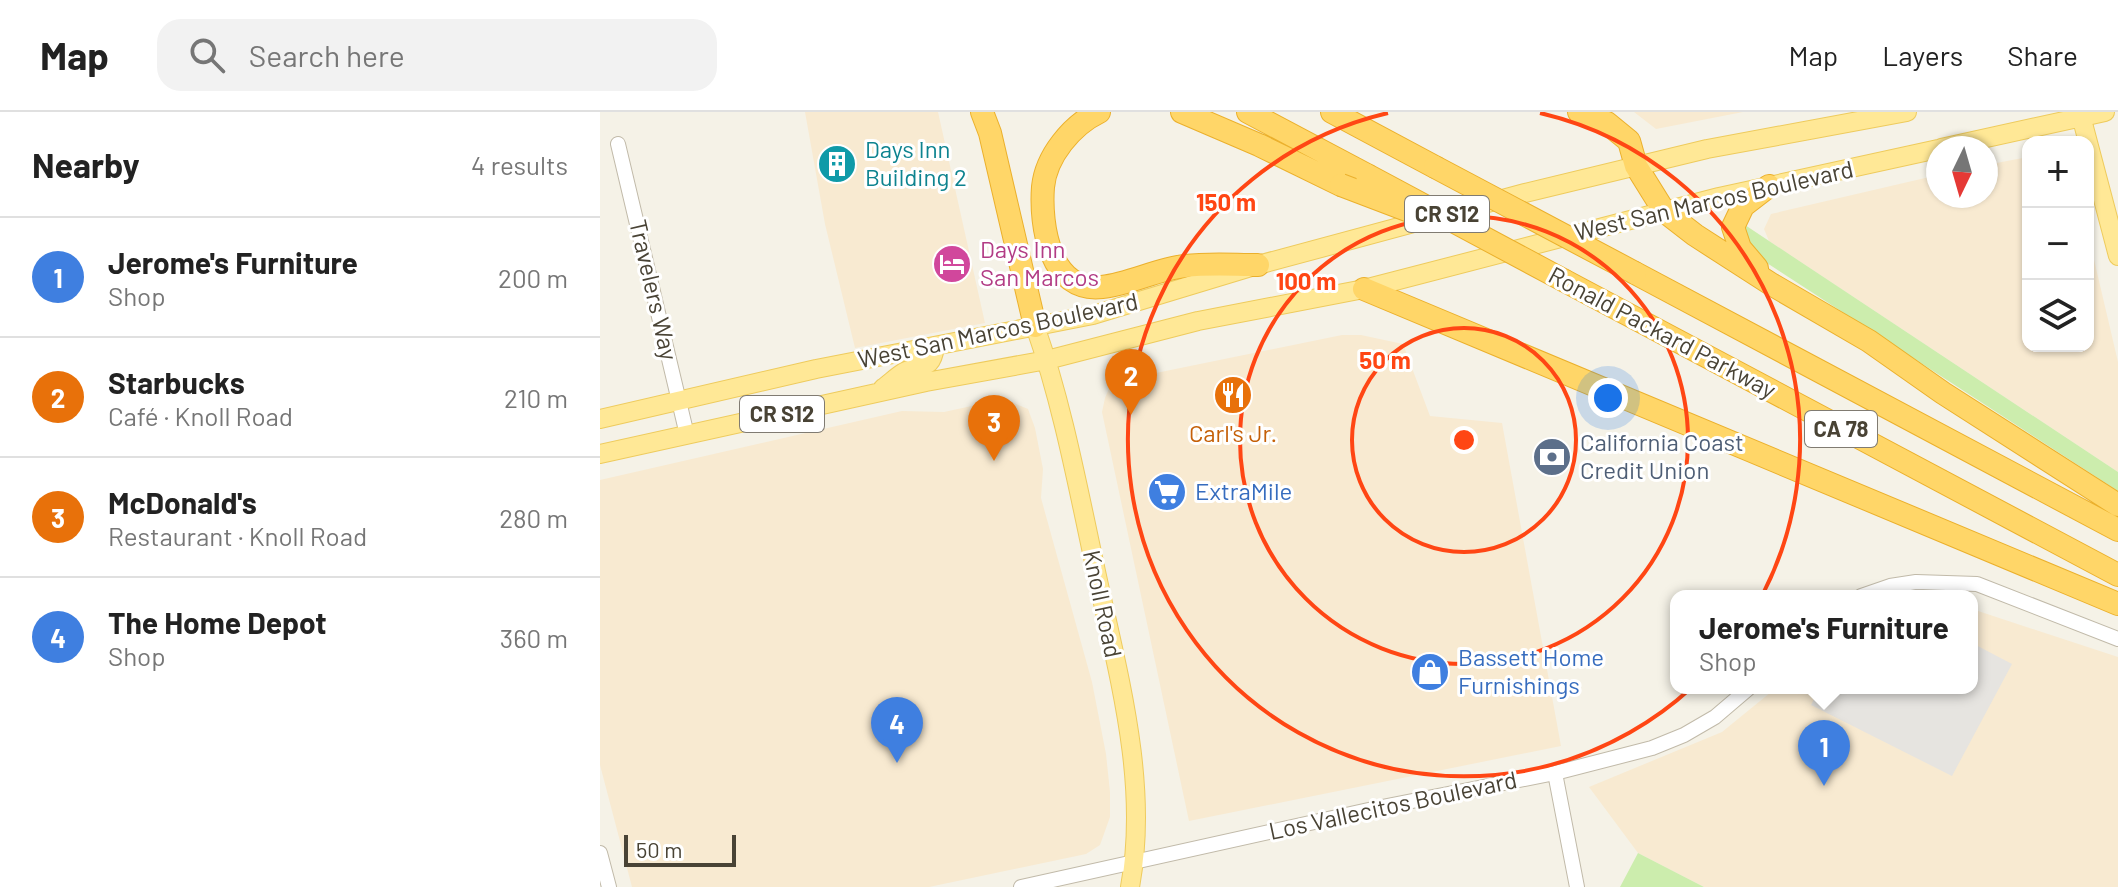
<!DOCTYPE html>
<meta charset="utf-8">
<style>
body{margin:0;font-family:Barlow,sans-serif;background:#f2f2f2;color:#222}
.controls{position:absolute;right:24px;top:24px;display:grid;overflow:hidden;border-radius:16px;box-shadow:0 2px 6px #0004}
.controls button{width:72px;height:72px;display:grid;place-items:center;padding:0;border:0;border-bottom:2px solid #e0e0e0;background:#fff;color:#222;font:40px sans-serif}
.compass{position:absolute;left:1326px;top:24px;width:72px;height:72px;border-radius:50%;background:#fff;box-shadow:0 2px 6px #0004;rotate:185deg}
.scale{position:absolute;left:24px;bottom:20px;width:112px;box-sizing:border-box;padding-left:8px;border:4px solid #494335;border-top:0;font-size:22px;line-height:28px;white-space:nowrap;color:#494335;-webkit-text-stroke:6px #fff;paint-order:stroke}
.you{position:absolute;left:1008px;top:286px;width:28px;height:28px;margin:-20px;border:6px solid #fff;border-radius:50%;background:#1a73e8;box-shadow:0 0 0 12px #1a73e833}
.badge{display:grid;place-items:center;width:52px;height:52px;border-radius:50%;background:#ff4614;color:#fff;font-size:26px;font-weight:700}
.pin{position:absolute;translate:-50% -66px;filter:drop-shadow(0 2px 4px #0008)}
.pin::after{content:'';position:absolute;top:42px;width:28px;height:24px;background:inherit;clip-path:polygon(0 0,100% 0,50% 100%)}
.popup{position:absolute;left:1070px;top:478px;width:308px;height:104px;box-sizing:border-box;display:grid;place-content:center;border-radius:16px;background:#fff;filter:drop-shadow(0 2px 6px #0005);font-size:26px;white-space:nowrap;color:#767676}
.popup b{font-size:30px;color:#222}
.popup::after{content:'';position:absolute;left:50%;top:100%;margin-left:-16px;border:16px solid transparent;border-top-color:#fff}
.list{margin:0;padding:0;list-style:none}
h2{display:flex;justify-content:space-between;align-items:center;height:104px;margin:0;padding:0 32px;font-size:34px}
h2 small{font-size:26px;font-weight:400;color:#767676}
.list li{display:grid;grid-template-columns:52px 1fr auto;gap:24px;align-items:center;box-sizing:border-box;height:120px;padding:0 32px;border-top:2px solid #e0e0e0}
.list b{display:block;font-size:30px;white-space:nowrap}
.list p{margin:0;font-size:26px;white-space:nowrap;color:#767676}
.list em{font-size:26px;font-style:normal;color:#767676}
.icon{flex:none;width:44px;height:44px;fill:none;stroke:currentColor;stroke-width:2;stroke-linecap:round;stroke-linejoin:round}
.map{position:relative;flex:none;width:1518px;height:775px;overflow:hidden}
header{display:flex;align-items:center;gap:48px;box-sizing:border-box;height:112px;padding:0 40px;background:#fff;border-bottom:2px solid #e0e0e0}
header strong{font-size:38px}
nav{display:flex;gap:44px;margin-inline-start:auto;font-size:28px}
.search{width:560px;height:72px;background:#f2f2f2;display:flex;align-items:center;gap:20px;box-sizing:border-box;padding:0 28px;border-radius:24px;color:#767676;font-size:30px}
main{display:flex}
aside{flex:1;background:#fff}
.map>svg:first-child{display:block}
.commercial{fill:#f8ead1}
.green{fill:#ccedad}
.parking{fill:#e6e4e0}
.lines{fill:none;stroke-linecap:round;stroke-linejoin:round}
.minor-casing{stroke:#c1baa9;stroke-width:16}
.major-casing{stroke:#eecb5d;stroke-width:20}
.highway-casing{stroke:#ebb02c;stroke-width:24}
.minor{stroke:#fff;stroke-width:14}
.major{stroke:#ffe896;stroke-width:18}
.highway{stroke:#ffd668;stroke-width:22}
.highway-bridge-casing{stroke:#ebb02c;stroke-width:24;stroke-linecap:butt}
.highway-bridge{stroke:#ffd668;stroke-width:22}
.ring{fill:none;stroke:#ff4614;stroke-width:4}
.labels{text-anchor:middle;stroke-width:6;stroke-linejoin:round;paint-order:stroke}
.shield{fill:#fff;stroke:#807b72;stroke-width:2}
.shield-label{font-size:22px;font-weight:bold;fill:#494335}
.culture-label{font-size:24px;fill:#0d838f;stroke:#fff;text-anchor:start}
.street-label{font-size:24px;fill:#494335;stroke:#fff}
.hotel-label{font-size:24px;fill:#b23c85;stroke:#fff;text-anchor:start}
.food-label{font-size:24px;fill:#c56008;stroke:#fff}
.service-label{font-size:24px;fill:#4e5e75;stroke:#fff;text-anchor:start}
.shop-label{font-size:24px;fill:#366cbe;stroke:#fff;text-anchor:start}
.centre{fill:#ff4614;stroke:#fff;stroke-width:4}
.ring-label{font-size:24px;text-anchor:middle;font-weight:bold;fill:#ff4614;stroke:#fff;stroke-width:6;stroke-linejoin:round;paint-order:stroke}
</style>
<header>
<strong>Map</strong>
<div class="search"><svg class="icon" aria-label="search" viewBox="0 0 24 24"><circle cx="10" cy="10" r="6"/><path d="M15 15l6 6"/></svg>Search here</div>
<nav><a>Map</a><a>Layers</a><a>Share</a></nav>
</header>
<main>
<aside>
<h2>Nearby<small>4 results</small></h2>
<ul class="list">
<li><span class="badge" style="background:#3f7fe0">1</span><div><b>Jerome's Furniture</b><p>Shop</p></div><em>200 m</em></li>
<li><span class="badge" style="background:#e8710a">2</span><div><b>Starbucks</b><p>Café · Knoll Road</p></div><em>210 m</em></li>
<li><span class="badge" style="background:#e8710a">3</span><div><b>McDonald's</b><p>Restaurant · Knoll Road</p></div><em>280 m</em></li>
<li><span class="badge" style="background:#3f7fe0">4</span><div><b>The Home Depot</b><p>Shop</p></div><em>360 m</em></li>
</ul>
</aside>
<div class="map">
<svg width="1518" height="775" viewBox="0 0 1518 775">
<rect width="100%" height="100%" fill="#f5f2e7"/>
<path class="commercial" d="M 205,0 L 338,0 L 385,211 L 255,236 L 225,112 Z
M 1034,0 L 1143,0 L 1056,17 Z
M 1428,45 L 1428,234 L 1488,234 L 1488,122 L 1518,250 L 1518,360 L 1169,129 L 1164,117 L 1171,102 L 1338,63 L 1338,84 L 1386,84 L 1386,53 Z
M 742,223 L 761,223 L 803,232 L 830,304 L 902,311 L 961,634 L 589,709 L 502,300 L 505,286 L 512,270 Z
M 404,287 L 428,297 L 435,316 L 443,357 L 441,386 L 492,570 L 506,642 L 510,680 L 510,705 L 500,733 L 486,742 L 329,775 L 32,775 L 0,653 L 0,368 L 302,299 L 344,300 Z
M 1372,497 L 1518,545 L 1518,775 L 1104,775 L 1038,741 L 989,675 L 1122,620 L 1176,576 L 1372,576 Z"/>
<path class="green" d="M 1145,113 L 1518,360 L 1518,379 L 1170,153 C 1155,141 1142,134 1145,113 Z
M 1038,741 L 1104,775 L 1020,775 Z"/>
<path class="parking" d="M 1372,531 L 1412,552 L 1352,664 L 1211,593 L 1217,581 L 1213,576 L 1372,576 Z"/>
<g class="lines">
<defs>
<path id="minor" d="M 18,32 L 87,323
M 1261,484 L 1290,474 L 1316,470 L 1377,472 L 1518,527
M 955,661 L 977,775
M 0,741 L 9,775
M 421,775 L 782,695 L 955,661 L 1052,636 L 1084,623 L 1115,605 L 1149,576"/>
<path id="major" d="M 1480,0 L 1518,144
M 1341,36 L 1505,0
M 435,214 C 462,291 477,371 494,450 C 516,555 550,668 530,775
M 283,276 C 290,271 297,264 304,260 C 321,251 332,260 335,234
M 0,307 L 216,257 L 493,203 L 658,153 L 925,81 L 1107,37 L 1307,0
M 0,342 L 326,270 L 447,248 L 598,209 L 764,177 L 1119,85 L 1338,37"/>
<path id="highway" d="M 382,0 L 390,21 L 435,214
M 499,0 C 472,13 446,44 443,75 C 440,114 450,181 502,175 C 530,172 557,157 585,154 C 609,151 634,153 658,153
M 582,0 L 659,33 L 741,73
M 648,0 L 767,63
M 732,0 L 835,55
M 979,0 L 1007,11 L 1029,29 L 1036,54 L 1064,99 L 1095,123 L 1171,172 L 1269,229 L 1343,281 L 1518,393
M 1157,156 L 1140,136 L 1133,115 L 1143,94 L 1169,74
M 1035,161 L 1518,418
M 965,169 L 1518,463
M 764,177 L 1518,492"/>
</defs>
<use href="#minor" class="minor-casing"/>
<use href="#major" class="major-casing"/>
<use href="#highway" class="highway-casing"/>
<use href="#minor" class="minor"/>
<use href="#major" class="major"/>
<use href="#highway" class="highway"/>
<defs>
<path id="highway-bridge" d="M 835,55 L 1035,161
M 767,63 L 965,169
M 741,73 L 812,100"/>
</defs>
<use href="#highway-bridge" class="highway-bridge-casing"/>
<use href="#highway-bridge" class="highway-bridge"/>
</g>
<g class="ring">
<circle cx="864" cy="328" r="112"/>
<circle cx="864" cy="328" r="224"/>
<path d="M940 1A336 336 0 1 1 788 1"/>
</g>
<defs>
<symbol id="building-disc" viewBox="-11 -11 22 22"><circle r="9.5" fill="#0f9aa8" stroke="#fff"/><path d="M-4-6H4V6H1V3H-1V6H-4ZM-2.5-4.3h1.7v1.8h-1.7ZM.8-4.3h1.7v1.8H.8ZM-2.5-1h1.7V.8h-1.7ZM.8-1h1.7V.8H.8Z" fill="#fff"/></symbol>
<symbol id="hotel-disc" viewBox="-11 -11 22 22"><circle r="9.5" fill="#d1479c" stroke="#fff"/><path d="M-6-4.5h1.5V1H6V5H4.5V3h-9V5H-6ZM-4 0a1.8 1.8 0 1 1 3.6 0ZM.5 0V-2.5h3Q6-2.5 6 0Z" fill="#fff"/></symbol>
<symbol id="restaurant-disc" viewBox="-11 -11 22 22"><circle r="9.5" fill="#e8710a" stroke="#fff"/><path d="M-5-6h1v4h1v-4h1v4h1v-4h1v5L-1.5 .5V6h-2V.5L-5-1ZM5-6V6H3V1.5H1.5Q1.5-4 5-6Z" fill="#fff"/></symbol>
<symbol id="bank-disc" viewBox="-11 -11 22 22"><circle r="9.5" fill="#5c6f8a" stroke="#fff"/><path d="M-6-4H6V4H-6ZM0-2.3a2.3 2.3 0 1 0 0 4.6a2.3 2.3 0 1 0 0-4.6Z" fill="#fff"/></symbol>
<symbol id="supermarket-disc" viewBox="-11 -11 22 22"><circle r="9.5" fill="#3f7fe0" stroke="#fff"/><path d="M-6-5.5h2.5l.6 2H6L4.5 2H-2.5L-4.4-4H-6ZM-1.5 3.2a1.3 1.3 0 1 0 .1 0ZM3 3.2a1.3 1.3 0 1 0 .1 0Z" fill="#fff"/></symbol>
<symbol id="shop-disc" viewBox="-11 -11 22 22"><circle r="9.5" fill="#3f7fe0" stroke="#fff"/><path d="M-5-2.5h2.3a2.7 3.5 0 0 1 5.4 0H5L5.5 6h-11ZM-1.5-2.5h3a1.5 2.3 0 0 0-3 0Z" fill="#fff"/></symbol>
</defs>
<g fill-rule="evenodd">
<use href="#building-disc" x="215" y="30" width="44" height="44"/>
<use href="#hotel-disc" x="330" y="130" width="44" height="44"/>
<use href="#restaurant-disc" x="611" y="261" width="44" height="44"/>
<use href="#bank-disc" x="930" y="323" width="44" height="44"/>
<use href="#supermarket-disc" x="545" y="358" width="44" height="44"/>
<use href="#shop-disc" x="808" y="538" width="44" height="44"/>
</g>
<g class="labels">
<g class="shield">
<rect x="805" y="84" width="84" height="36" rx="6"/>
<rect x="140" y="284" width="84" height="36" rx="6"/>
<rect x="1205" y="299" width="72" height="36" rx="6"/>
</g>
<g class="shield-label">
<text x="847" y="110">CR S12</text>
<text x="182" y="310">CR S12</text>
<text x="1241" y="325">CA 78</text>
</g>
<g class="culture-label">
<text x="265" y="46">Days Inn<tspan x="265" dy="28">Building 2</tspan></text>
</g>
<g class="street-label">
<text transform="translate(1114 89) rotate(-13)" y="8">West San Marcos Boulevard</text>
<text transform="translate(53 178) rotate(77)" y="8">Travelers Way</text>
<text transform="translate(398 219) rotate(-12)" y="8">West San Marcos Boulevard</text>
<text transform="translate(1062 221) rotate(28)" y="8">Ronald Packard Parkway</text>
<text transform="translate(502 492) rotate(78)" y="8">Knoll Road</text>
<text transform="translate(793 694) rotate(-12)" y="8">Los Vallecitos Boulevard</text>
</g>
<g class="hotel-label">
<text x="380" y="146">Days Inn<tspan x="380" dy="28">San Marcos</tspan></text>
</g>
<g class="food-label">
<text x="633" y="330">Carl's Jr.</text>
</g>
<g class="service-label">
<text x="980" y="339">California Coast<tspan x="980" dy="28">Credit Union</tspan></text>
</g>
<g class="shop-label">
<text x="595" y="388">ExtraMile</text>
<text x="858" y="554">Bassett Home<tspan x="858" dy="28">Furnishings</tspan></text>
</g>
</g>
<circle cx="864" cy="328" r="12" class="centre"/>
<g class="ring-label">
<text x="626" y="99">150 m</text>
<text x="706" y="178">100 m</text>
<text x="785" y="257">50 m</text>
</g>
</svg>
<div class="controls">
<button>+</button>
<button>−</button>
<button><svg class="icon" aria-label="layers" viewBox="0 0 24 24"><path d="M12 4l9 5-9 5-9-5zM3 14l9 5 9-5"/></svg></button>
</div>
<svg class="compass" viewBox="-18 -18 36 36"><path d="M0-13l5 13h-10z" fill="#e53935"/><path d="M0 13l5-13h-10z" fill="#767676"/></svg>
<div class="scale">50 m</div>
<div class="you"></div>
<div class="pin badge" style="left:1224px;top:674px;background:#3f7fe0">1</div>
<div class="popup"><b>Jerome's Furniture</b>Shop</div>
<div class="pin badge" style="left:531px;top:303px;background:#e8710a">2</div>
<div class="pin badge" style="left:394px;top:349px;background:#e8710a">3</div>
<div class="pin badge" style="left:297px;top:651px;background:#3f7fe0">4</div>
</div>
</main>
